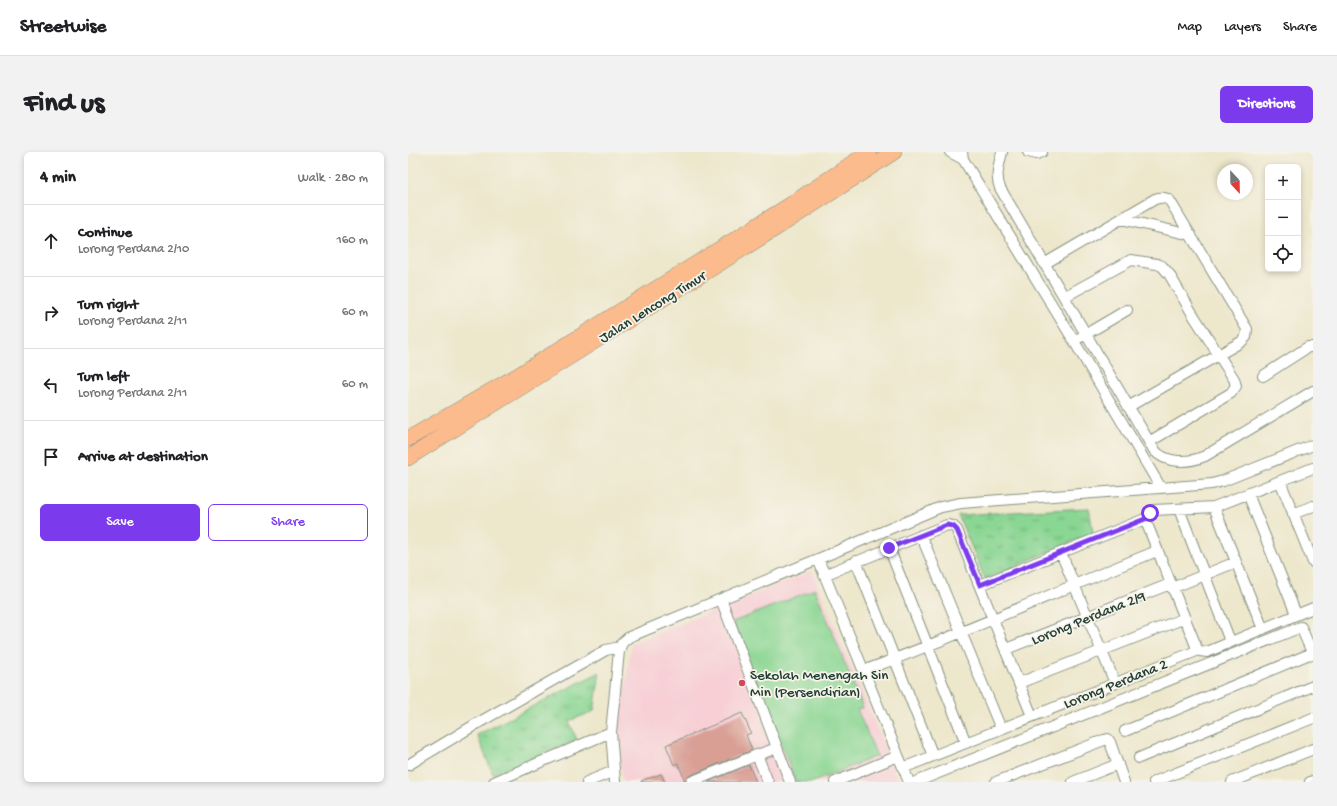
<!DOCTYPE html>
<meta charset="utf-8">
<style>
body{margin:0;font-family:"Gochi Hand",sans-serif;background:#f2f2f2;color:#202124}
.controls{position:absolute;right:12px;top:12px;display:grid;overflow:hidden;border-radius:6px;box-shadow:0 2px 6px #0003}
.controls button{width:36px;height:36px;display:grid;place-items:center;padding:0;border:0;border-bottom:1px solid #e0e0e0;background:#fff;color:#202124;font:20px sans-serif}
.compass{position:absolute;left:809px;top:12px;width:36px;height:36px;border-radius:50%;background:#fff;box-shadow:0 2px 6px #0003;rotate:158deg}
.stop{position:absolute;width:12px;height:12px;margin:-9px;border:3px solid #7c3aed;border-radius:50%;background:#fff}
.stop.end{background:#7c3aed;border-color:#fff;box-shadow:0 1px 4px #0008}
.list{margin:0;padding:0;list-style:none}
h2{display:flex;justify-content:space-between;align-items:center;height:52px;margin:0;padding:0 16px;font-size:17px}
h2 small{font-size:13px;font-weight:400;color:#757577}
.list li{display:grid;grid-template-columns:26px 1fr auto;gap:12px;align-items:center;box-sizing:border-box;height:72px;padding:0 16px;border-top:1px solid #e0e0e0}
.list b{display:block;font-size:15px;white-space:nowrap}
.list p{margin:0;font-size:13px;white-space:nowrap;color:#757577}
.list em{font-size:13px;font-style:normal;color:#757577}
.actions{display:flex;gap:8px;padding:12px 16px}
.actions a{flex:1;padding:9px 0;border:1px solid #7c3aed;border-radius:6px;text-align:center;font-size:14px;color:#7c3aed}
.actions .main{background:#7c3aed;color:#fff}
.icon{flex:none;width:22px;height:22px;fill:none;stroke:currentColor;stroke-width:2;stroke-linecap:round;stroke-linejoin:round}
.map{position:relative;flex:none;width:905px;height:630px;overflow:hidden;border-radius:6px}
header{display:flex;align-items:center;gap:24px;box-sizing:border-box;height:56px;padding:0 20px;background:#fff;border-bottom:1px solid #e0e0e0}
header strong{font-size:19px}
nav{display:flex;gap:22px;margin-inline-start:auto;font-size:14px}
.intro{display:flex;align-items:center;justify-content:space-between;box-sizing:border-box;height:96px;padding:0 24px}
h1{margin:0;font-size:28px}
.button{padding:10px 18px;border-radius:6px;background:#7c3aed;color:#fff;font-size:14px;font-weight:700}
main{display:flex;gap:24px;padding:0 24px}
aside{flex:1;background:#fff;border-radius:6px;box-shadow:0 2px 6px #0003}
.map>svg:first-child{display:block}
.built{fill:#f7cfd5}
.grass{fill:url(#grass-tufts);stroke:#548a64}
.garden{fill:#8ad693;stroke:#548a64}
.building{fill:#d99f95}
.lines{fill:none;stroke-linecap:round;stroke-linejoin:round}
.minor-casing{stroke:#869280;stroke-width:12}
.highway-casing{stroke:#869280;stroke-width:16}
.minor{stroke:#fff;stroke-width:10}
.highway{stroke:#fbbb8d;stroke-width:15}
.route{stroke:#7c3aed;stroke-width:5}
.poi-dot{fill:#d1495b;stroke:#f7f3e8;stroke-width:1.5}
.labels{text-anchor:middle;stroke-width:3.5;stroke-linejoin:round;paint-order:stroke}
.street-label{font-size:15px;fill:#1f3d34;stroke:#f7f3e8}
.poi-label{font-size:15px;fill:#1f3d34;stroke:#f7f3e8;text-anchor:start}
</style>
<header>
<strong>Streetwise</strong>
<nav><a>Map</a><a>Layers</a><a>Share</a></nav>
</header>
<div class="intro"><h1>Find us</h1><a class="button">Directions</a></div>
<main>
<aside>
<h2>4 min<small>Walk · 280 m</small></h2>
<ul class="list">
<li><svg class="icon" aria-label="ahead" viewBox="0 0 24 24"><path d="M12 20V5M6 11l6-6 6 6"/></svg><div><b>Continue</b><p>Lorong Perdana 2/10</p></div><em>160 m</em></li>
<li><svg class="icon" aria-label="right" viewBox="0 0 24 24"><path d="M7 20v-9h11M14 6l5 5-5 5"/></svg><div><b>Turn right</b><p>Lorong Perdana 2/11</p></div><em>60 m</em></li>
<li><svg class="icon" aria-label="left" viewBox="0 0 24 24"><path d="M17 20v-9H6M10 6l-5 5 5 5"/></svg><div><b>Turn left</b><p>Lorong Perdana 2/11</p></div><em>60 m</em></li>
<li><svg class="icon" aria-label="arrive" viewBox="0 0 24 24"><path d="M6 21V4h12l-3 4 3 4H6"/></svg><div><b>Arrive at destination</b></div></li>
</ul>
<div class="actions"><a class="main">Save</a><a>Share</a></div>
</aside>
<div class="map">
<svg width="905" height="630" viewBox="0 0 905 630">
<defs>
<pattern id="grass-tufts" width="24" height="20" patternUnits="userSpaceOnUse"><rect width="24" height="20" fill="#8ad693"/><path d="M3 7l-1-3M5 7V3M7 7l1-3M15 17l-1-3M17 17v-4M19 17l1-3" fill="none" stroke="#70af79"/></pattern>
</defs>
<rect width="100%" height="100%" fill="#f7f3e8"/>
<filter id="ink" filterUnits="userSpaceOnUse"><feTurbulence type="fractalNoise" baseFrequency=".025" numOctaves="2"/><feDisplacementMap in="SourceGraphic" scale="8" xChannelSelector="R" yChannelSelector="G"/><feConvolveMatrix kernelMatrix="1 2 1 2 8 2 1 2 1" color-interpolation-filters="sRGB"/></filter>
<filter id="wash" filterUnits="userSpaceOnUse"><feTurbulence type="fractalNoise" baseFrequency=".012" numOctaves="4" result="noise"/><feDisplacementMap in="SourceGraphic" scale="16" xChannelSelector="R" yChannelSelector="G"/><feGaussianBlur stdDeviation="0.9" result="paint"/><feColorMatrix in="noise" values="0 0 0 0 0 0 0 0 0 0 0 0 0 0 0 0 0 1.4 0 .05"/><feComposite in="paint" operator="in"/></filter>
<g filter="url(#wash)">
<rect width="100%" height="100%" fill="#ede7cc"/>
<path class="built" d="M 404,419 L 491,630 L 215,630 L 212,613 L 211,572 L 224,491 Z"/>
<path class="grass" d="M 681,356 L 685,381 L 577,427 L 550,363 Z
M 192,520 L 186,559 L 161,569 L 169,588 L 85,622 L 69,583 Z"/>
<path class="garden" d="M 407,437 L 455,556 L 449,557 L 469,604 L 405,630 L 388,630 L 325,470 Z"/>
<g id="blocks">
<path class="building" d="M 334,561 L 343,581 L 338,583 L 344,598 L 281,624 L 277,629 L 270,611 L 266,613 L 258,593 Z
M 341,613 L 348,630 L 300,630 Z
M 253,622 L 257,630 L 233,630 L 233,629 Z"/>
</g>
</g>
<g filter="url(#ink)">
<use href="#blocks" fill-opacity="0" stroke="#869280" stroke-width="1"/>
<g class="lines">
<defs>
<path id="minor" d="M 542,0 L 555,7
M 554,0 L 555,7 L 666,189 L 753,336
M 594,0 C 591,13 587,23 592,36 L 746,298 C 758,312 781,311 797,304 L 905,239
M 620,0 L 629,2 L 634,0
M 713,67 L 783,83
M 636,112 L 747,47 C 753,45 757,45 762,49 L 839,177 L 838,185 L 833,190 L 720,255
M 656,145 L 723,108 L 749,112 L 754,114 L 761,122 L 784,161 L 826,227 L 828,234 L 823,241 L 741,290
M 673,185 L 719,158
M 855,224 L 900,195 L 905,195
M 872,329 L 905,410
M 840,342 L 888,462
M 806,355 L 855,477
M 771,357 L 822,489
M 885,362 L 905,354
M 513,383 L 593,577
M 481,396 L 558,591
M 653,401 L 707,531
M 410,407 L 501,630
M 448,409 L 525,604
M 416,423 L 539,373 L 545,374 L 549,378 L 624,564
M 572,433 L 737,367 L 742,361 L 746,358 L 806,355 L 905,316
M 764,436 L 828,410
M 313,447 L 382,630
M 598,497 L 762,432
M 788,497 L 792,499 L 799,500 L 905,456
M 455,519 C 555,482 651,438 749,399
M 611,531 L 777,466
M 717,579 L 904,501
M 731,606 L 905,534
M 0,613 L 70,571 L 198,498 L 212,495
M 495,616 L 786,500 L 788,497 L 788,494 L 737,367
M 86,630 L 203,580
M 179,630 L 206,619
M 207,630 L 203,580 L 211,499 L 214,491 L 221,485 L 410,407 L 533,355 L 553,351 L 804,332 L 815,329 L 905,293
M 283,630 L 349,603
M 360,630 L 349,603 L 369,596
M 427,630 L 490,604
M 508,630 L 893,475 L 905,503
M 588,630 L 696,588 L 700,587 L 702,590 L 716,630
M 665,630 L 710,612
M 746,630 L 905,566
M 824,630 L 905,597
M 902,630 L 905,629"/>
<path id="highway" d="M 0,287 L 107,225 L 385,51 L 461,0
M 0,306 L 389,63 L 486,0"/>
</defs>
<use href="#minor" class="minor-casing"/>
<use href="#highway" class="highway-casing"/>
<use href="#minor" class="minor"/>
<use href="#highway" class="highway"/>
</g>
</g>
<g class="lines" filter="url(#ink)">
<path class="route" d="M 481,396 L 539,373 L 545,374 L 549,378 L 572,433 L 737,367 L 742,361"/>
</g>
<circle class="poi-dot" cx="334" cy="531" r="4"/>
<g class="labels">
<g class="street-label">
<text transform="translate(244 154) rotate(-32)" y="5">Jalan Lencong Timur</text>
<text transform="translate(680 465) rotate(-22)" y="5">Lorong Perdana 2/9</text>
<text transform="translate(707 531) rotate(-22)" y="5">Lorong Perdana 2</text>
</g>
<g class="poi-label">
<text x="342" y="527">Sekolah Menengah Sin<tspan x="342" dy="17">Min (Persendirian)</tspan></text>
</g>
</g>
</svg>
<div class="controls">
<button>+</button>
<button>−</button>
<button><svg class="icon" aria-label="locate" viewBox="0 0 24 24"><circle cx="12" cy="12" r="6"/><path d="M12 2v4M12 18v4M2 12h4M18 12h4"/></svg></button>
</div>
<svg class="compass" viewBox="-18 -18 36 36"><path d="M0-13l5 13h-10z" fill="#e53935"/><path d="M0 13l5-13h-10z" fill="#757577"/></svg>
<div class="stop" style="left:742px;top:361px"></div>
<div class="stop end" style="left:481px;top:396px"></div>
</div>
</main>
